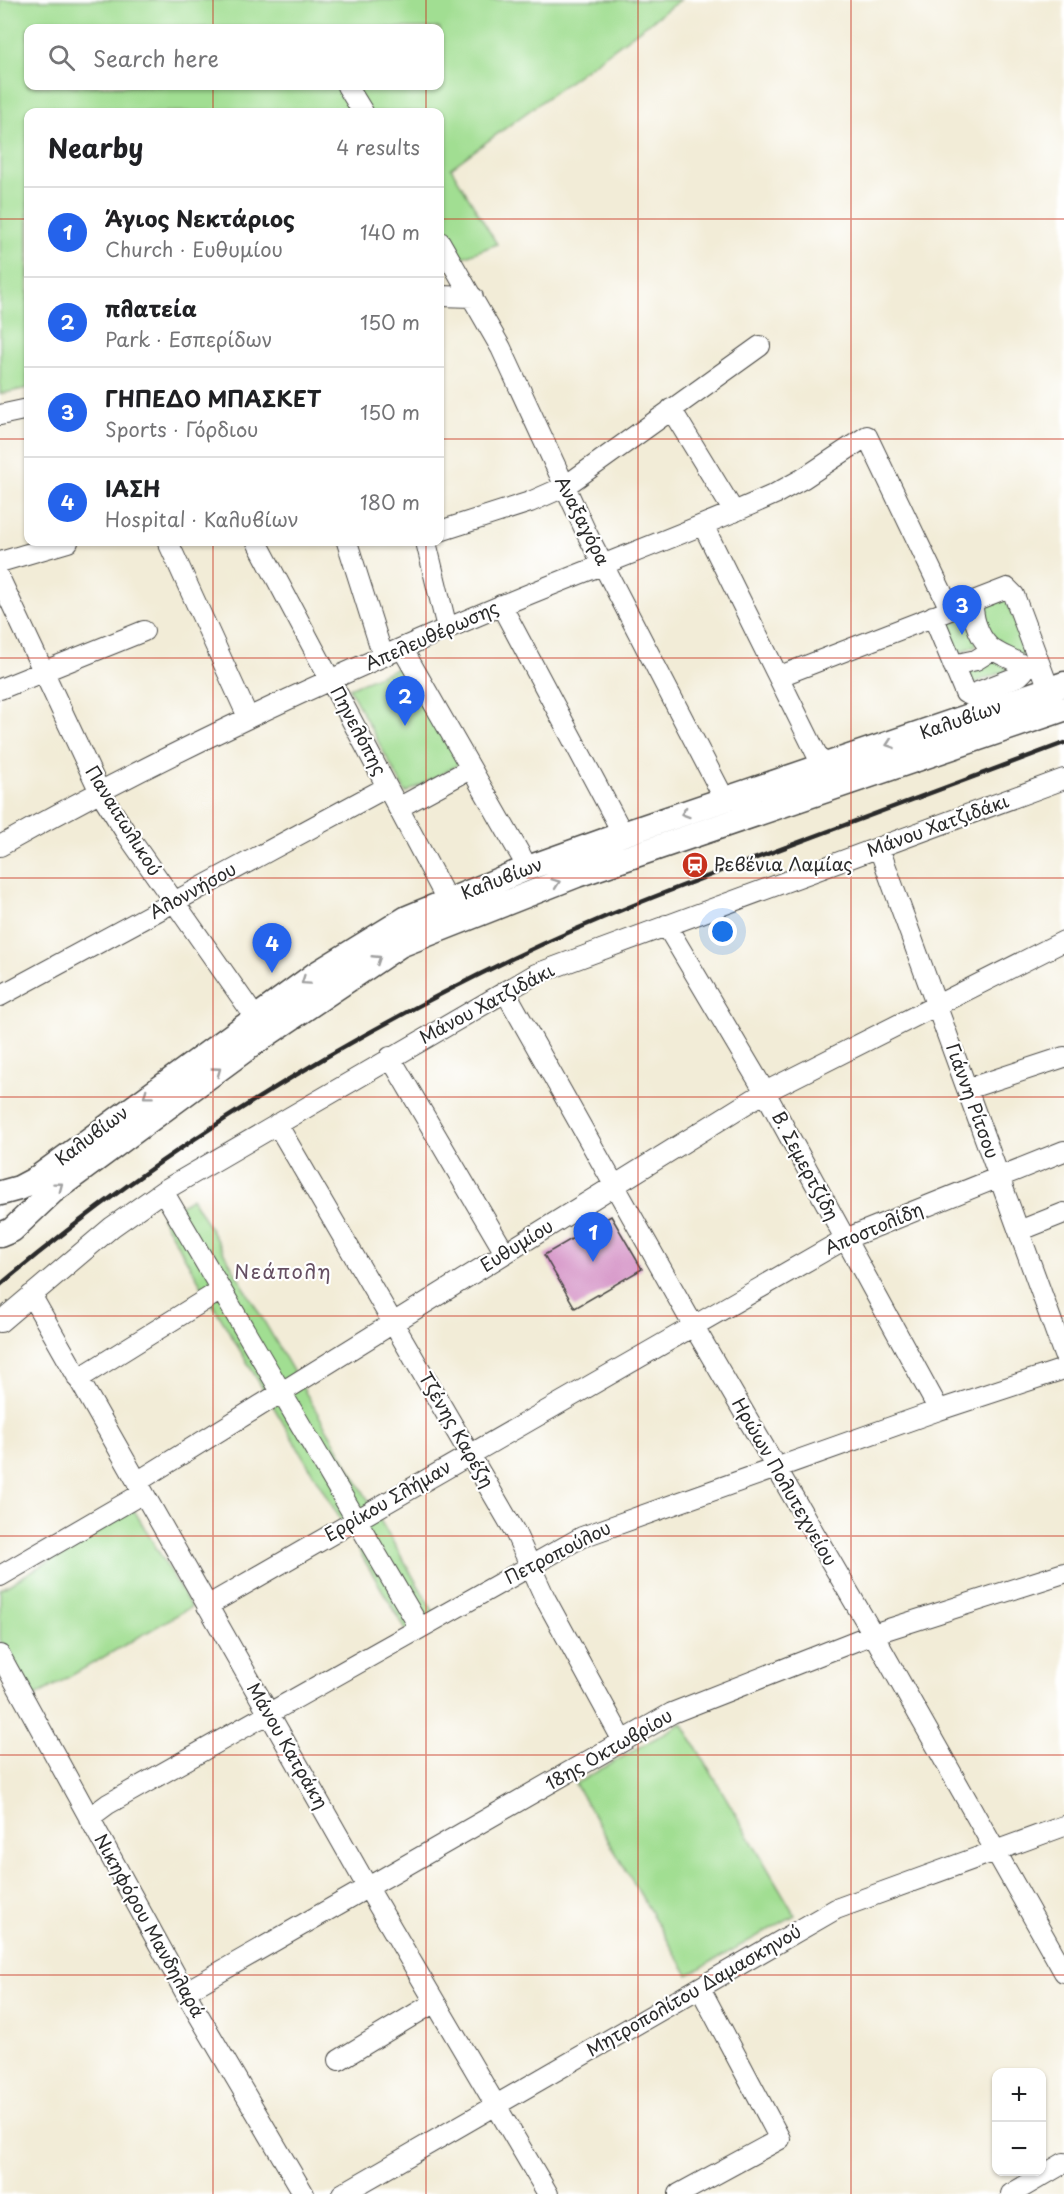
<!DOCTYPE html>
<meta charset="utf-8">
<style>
body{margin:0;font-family:"Playpen Sans",sans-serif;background:#f6f6f6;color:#202124}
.controls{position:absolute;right:18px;bottom:18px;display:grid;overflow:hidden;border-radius:12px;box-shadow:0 2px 4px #0004}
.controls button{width:54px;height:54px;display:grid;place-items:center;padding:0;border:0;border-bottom:2px solid #e0e0e0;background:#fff;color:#202124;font:30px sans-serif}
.you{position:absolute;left:723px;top:932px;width:21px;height:21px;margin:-15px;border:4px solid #fff;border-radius:50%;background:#1a73e8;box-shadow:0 0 0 9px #1a73e833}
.badge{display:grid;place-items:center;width:39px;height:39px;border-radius:50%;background:#2563eb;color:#fff;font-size:20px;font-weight:700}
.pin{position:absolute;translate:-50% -50px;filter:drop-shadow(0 2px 3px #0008)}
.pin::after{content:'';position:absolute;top:32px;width:21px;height:18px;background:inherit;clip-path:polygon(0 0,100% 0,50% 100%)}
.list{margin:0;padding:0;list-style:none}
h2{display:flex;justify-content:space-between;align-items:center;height:78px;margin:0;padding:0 24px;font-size:26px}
h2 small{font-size:20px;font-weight:400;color:#757577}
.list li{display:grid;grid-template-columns:39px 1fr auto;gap:18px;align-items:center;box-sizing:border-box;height:90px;padding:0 24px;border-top:2px solid #e0e0e0}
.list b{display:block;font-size:22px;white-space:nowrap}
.list p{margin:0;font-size:20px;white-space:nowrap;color:#757577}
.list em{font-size:20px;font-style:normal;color:#757577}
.icon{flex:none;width:33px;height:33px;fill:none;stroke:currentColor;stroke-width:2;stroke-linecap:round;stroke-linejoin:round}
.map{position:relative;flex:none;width:1064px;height:2194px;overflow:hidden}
.search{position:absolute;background:#fff;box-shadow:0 2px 4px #0004;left:24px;top:24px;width:420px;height:66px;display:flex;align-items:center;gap:15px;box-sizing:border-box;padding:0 21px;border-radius:12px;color:#757577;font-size:22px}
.panel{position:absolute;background:#fff;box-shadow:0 2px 4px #0004;left:24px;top:108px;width:420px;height:438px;border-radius:12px}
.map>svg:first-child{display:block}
.green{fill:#a1de92;stroke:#66845e;stroke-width:1.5;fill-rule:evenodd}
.building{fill:#d594c7}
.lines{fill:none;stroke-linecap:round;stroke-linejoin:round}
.minor-casing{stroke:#494845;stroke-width:22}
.major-casing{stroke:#494845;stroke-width:27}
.minor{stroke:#fff;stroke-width:20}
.major{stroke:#fff;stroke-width:24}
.rail{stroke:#2b2b2b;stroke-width:4.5}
.oneway{stroke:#a0a0a0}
.grid{fill:none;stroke:#c8321e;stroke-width:1.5;stroke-opacity:0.55}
.labels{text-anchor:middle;stroke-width:4.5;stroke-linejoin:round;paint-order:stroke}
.street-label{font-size:18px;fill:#2b2b2b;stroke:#fff}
.poi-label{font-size:18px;fill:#2b2b2b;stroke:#fff;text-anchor:start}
.neighbourhood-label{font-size:20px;letter-spacing:1.5px;fill:#665062;stroke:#fff}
</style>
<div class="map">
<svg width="1064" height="2194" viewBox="0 0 1064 2194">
<rect width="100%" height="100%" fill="#fff"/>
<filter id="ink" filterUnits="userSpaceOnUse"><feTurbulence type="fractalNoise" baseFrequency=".0167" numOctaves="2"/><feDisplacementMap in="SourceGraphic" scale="12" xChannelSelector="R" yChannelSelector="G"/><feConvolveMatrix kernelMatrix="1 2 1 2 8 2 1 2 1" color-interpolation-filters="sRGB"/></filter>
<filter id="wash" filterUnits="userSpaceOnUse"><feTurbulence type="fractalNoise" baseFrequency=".008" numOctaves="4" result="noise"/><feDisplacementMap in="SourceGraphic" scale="24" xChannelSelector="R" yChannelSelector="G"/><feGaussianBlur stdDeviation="1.35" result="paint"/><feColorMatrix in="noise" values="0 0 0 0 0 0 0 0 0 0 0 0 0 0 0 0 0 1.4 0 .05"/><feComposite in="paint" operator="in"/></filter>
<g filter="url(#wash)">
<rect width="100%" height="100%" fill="#f2ecd7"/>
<path class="green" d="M 0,0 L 680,0 L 451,168 L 497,244 L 440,266 L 440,112 L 28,112 L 28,388 L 0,394 ZM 28,28 L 440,28 L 440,86 L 28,86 Z
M 1005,597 L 1029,654 L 1021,656 L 999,643 L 999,640 L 994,640 L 982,619 L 984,613 L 980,607 Z
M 966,611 L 977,645 L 958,653 L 939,622 Z
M 993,660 L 1010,669 L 970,685 L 963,668 L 977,670 Z
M 404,665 L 462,763 L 406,793 L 349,688 Z
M 192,1198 L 436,1616 L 407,1632 L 161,1217 Z
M 134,1510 L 191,1607 L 34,1697 L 0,1640 L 0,1590 Z
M 682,1723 L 795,1915 L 688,1975 L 575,1784 Z"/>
<g id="blocks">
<path class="building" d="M 611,1216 L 642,1269 L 575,1308 L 544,1255 Z"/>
</g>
</g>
<g filter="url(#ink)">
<use href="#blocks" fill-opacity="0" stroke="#494845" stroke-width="1.5"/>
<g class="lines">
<defs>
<path id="minor" d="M 347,86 L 363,112
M 440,242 L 501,348 L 586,532 L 725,800
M 440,296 L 473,297
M 671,409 L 734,512
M 0,415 L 28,409
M 703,525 L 823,767
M 440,531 L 530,502 L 564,487 L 760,346
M 168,542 L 248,717
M 257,542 L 454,913
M 347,542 L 383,656
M 426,542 L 447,628
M 0,562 L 68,542
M 0,579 L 100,792 L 128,836 L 255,1017
M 501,605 L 623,834
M 933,616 L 965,693 L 970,695 L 1019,676 L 1024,671 L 1024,666 C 1001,652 986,654 976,624 C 973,616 974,609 971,601
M 402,648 L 528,868
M 953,665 L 976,660 L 992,650
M 780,676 L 1007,588 L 1014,595 L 1049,689
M 0,689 L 144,631
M 398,808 L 470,769
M 0,846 C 161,755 328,678 498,607 C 590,568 684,535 775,494 L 804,478 L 867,436 L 950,609
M 879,848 L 1064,1355
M 666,925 L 765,1092 L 939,1410
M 505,991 L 693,1325 L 873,1634 L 1064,1972
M 0,996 L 387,787
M 390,1057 L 505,1253
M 967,1089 L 1064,1057
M 277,1124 L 515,1532 L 545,1598 L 623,1741
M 163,1191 L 420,1628
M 1019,1231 L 1064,1213
M 31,1295 L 368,1888 L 548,2194
M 0,1322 L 112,1227 L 163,1191 L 536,974 L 1064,779
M 78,1379 L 221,1290
M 137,1482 L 765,1092 L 1064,941
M 0,1576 L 143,1493
M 207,1606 L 845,1239 L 1064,1151
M 0,1655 L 185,1992 L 304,2194
M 89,1818 L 108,1804 L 582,1537 L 939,1410 L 1064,1369
M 185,1992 L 672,1713 L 873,1634 L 1064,1573
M 339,2060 L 435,2002
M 342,2194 L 836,1909 L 1064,1826
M 679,2194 L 780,2139 L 700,1988
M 1011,2194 L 1064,2163"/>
<path id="major" d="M 1,1193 L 19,1188 L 36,1179 L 316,974 L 407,918 L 528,868 L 623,834 L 1064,684
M 0,1235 L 12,1230 L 53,1191 L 257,1041 L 400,945 L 577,875 L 1064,709"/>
</defs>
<use href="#minor" class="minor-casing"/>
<use href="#major" class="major-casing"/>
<use href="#minor" class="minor"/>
<use href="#major" class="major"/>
<path class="rail" d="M 0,1285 C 154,1155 331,1046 513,958 C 596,918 683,885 770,853 C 868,816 966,780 1064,743"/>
</g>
<defs><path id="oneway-chevron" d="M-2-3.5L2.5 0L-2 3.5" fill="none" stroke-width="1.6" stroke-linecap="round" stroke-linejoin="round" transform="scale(1.5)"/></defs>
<g class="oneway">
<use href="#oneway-chevron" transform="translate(890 744) rotate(161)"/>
<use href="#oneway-chevron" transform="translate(685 813) rotate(162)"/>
<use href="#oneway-chevron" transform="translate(556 883) rotate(-20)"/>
<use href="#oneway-chevron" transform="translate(377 959) rotate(-33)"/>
<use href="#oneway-chevron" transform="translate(305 981) rotate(145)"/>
<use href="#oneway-chevron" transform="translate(217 1071) rotate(-36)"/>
<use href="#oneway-chevron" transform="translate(147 1095) rotate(143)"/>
<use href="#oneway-chevron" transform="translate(59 1186) rotate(-37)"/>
</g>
</g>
<path class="grid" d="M 213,0 L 213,28M 426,0 L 426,28M 638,0 L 638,2194M 851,0 L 851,2194M 213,86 L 213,112M 426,86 L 426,112M 0,219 L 28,219M 440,219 L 1064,219M 0,439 L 28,439M 440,439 L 1064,439M 213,542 L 213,2194M 426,542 L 426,2194M 0,658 L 1064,658M 0,878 L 1064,878M 0,1097 L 1064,1097M 0,1316 L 1064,1316M 0,1536 L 1064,1536M 0,1755 L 1064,1755M 0,1975 L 1064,1975"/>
<defs>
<symbol id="station-disc" viewBox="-11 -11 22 22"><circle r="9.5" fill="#c8321e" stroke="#fff"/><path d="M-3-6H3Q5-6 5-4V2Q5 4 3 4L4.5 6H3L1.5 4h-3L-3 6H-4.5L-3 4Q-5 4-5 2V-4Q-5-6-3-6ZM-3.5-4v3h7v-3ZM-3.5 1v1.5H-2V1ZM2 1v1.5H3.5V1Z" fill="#fff"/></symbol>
</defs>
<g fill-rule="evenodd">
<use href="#station-disc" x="680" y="850" width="30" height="30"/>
</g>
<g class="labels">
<g class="street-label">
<text transform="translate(582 521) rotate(63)" y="6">Αναξαγόρα</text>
<text transform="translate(432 636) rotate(-24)" y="6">Απελευθέρωσης</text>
<text transform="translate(961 720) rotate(-19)" y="6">Καλυβίων</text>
<text transform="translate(358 731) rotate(62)" y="6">Πηνελόπης</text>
<text transform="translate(123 821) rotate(58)" y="6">Παναιτωλικού</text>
<text transform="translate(938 826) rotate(-20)" y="6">Μάνου Χατζιδάκι</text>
<text transform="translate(502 879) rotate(-21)" y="6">Καλυβίων</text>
<text transform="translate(193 891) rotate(-29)" y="6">Αλοννήσου</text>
<text transform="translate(487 1004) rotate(-28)" y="6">Μάνου Χατζιδάκι</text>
<text transform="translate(972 1101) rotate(70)" y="6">Γιάννη Ρίτσου</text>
<text transform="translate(92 1136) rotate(-37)" y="6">Καλυβίων</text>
<text transform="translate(805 1166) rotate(62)" y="6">Β. Σεμερτζίδη</text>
<text transform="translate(874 1229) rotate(-23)" y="6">Αποστολίδη</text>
<text transform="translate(517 1246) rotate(-32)" y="6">Ευθυμίου</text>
<text transform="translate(456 1430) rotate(60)" y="6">Τζένης Καρέζη</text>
<text transform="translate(784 1482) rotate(60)" y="6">Ηρώων Πολυτεχνείου</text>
<text transform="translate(388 1501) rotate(-30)" y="6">Ερρίκου Σλήμαν</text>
<text transform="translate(558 1553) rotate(-27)" y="6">Πετροπούλου</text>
<text transform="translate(287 1746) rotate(60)" y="6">Μάνου Κατράκη</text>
<text transform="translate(609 1750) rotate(-30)" y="6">18ης Οκτωβρίου</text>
<text transform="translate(149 1926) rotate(61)" y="6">Νικηφόρου Μανδηλαρά</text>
<text transform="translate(694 1991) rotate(-30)" y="6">Μητροπολίτου Δαμασκηνού</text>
</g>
<g class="poi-label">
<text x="714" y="871">Ρεβένια Λαμίας</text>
</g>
<g class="neighbourhood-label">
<text x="283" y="1279">Νεάπολη</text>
</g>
</g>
</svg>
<div class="controls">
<button>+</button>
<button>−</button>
</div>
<div class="you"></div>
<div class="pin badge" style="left:593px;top:1262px">1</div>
<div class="pin badge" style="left:405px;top:726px">2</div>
<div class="pin badge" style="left:962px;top:635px">3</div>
<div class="pin badge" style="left:272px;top:973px">4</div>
<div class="search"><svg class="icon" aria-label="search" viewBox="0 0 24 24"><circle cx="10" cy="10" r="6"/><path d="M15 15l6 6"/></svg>Search here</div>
<section class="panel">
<h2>Nearby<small>4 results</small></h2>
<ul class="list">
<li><span class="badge">1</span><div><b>Άγιος Νεκτάριος</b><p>Church · Ευθυμίου</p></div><em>140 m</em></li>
<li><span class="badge">2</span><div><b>πλατεία</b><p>Park · Εσπερίδων</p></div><em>150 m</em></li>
<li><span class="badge">3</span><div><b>ΓΗΠΕΔΟ ΜΠΑΣΚΕΤ</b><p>Sports · Γόρδιου</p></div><em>150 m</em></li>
<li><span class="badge">4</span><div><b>ΙΑΣΗ</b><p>Hospital · Καλυβίων</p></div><em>180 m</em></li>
</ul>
</section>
</div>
